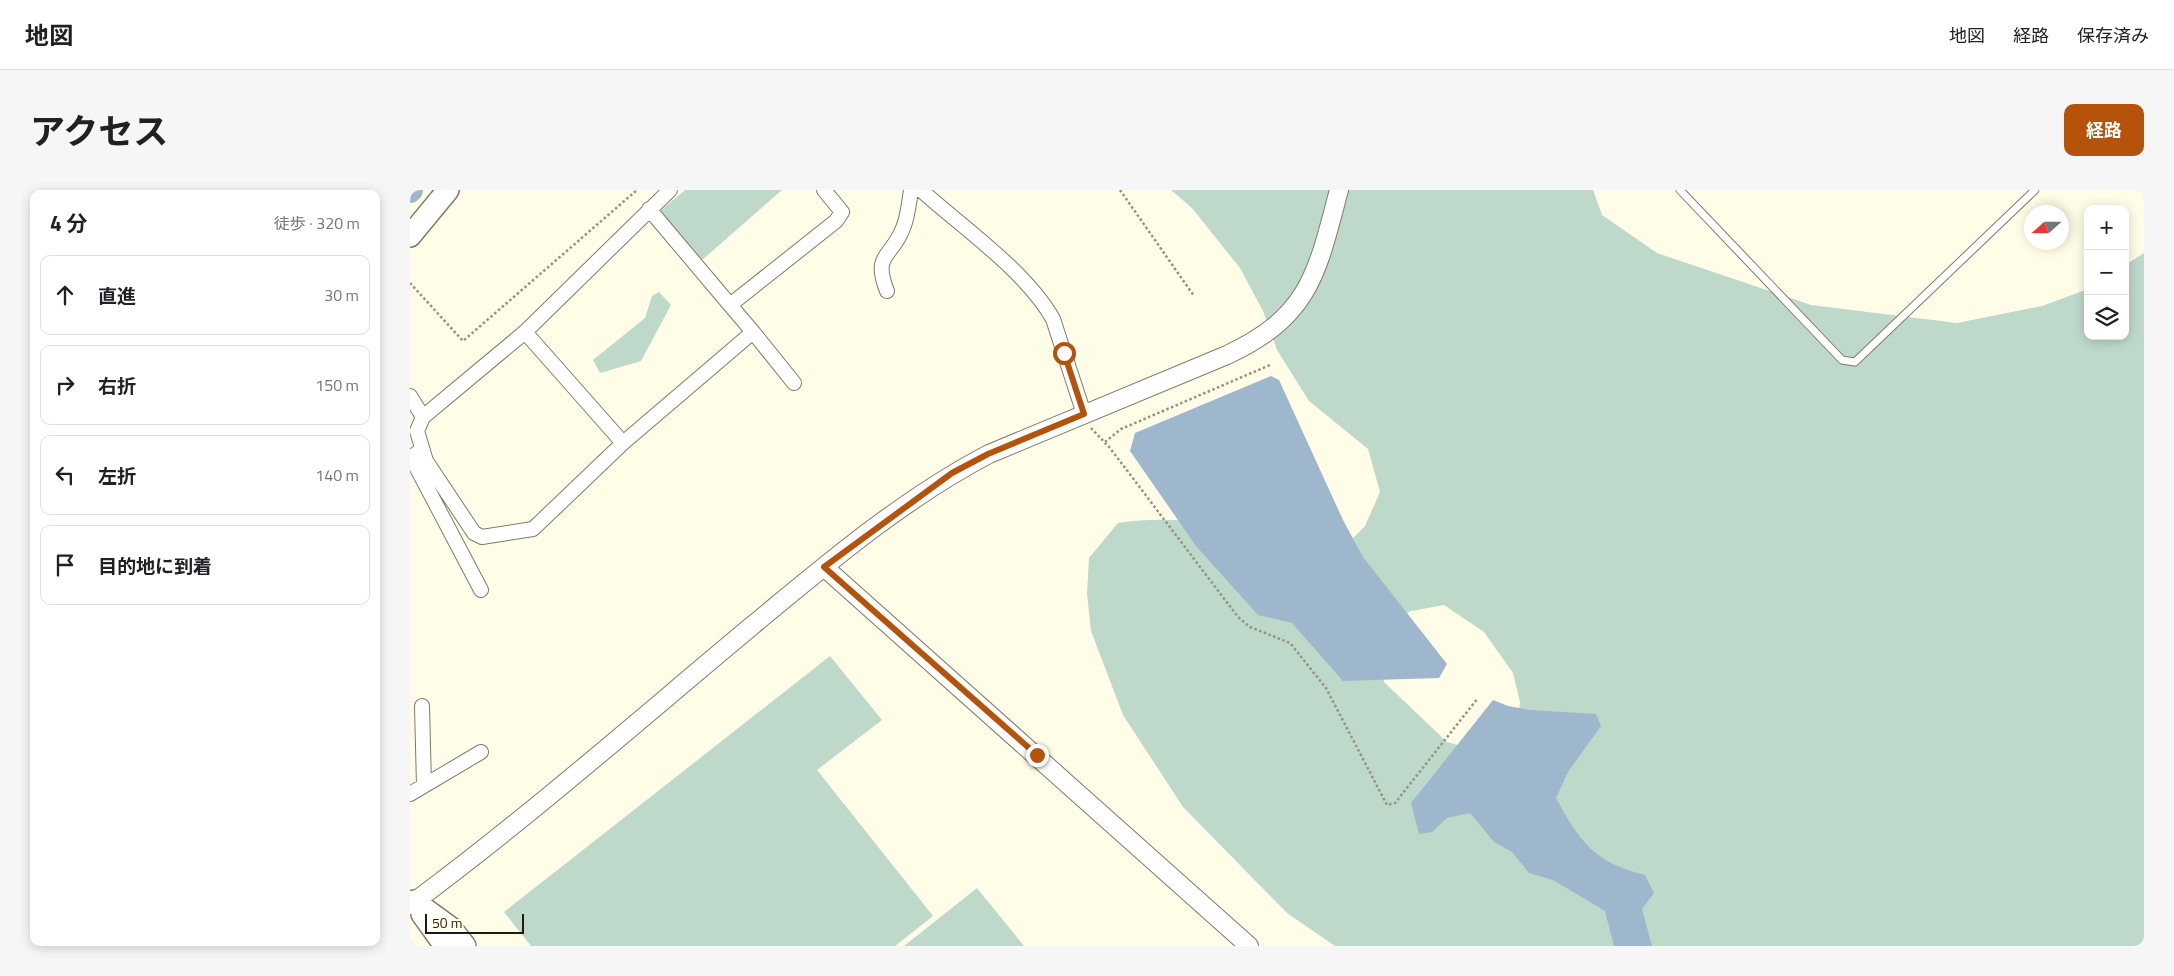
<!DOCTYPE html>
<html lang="ja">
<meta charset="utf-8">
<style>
body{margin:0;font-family:"Titillium Web","Noto Sans JP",sans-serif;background:#f6f6f6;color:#202124}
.controls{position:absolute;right:15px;top:15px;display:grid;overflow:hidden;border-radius:10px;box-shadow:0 2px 12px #0003}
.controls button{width:45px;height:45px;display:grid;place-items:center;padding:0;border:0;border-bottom:1px solid #e0e0e0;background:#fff;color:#202124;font:25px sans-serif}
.compass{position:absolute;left:1614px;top:15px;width:45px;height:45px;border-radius:50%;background:#fff;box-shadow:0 2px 12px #0003;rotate:249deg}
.scale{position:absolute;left:15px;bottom:12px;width:99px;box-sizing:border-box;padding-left:5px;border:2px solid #1d1b14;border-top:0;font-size:14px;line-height:18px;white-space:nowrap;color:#1d1b14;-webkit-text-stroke:4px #fffce7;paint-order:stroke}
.stop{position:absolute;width:15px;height:15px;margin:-11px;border:4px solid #b45309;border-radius:50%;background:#fff}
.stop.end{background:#b45309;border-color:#fff;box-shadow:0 1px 5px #0008}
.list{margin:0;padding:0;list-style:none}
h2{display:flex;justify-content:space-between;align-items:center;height:65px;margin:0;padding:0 20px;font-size:21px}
h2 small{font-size:16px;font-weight:400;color:#757577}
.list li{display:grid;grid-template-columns:32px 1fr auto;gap:15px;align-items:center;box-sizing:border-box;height:80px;margin:0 10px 10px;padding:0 10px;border:1px solid #e0e0e0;border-radius:10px}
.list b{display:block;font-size:19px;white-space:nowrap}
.list em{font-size:16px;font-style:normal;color:#757577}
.icon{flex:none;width:28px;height:28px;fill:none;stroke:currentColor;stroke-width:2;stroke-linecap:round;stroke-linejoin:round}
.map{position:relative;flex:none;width:1734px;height:756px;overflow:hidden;border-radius:10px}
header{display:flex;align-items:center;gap:30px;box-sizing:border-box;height:70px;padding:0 25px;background:#fff;border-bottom:1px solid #e0e0e0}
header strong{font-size:24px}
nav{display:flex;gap:28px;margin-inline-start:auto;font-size:18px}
.intro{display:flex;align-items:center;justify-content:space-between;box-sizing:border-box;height:120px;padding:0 30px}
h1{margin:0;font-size:35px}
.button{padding:12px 22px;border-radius:10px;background:#b45309;color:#fff;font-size:18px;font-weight:700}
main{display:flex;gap:30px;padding:0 30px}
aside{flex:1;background:#fff;border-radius:10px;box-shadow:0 2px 12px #0003}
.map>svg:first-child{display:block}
.green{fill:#bed9ca;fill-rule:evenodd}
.water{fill:#9fb7cc}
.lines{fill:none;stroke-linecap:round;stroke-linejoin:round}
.river{stroke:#9fb7cc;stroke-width:24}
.service-casing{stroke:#7f7b69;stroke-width:9}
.minor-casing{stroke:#7f7b69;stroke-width:16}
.tertiary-casing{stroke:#7f7b69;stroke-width:20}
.primary-casing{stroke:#7f7b69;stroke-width:24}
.path{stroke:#949283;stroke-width:2.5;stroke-dasharray:2.5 2.5;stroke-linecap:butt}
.service{stroke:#fff;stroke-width:7}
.minor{stroke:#fff;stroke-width:14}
.tertiary{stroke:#fff;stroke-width:18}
.primary{stroke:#fff;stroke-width:21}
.route{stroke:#b45309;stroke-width:6}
</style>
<header>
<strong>地図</strong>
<nav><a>地図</a><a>経路</a><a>保存済み</a></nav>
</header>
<div class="intro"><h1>アクセス</h1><a class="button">経路</a></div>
<main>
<aside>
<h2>4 分<small>徒歩 · 320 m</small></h2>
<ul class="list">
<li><svg class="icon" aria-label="ahead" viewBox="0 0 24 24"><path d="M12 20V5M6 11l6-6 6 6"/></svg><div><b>直進</b></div><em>30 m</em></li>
<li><svg class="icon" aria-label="right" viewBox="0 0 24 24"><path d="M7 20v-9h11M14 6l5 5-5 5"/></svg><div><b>右折</b></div><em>150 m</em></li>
<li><svg class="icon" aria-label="left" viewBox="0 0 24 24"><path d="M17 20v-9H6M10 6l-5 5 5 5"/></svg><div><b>左折</b></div><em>140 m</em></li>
<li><svg class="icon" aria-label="arrive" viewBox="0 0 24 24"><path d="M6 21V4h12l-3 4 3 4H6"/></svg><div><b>目的地に到着</b></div></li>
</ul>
</aside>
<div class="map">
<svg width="1734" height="756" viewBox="0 0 1734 756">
<rect width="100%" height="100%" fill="#fffce7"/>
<path class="green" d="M 275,0 L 372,0 L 291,71 L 249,22 Z
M 761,0 L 1183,0 L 1192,25 L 1247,63 L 1401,115 L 1547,133 L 1632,116 L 1678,99 L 1678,146 L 1715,146 L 1715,75 L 1734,63 L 1734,756 L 925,756 L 877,723 L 773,617 L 713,525 L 681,441 L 677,404 L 679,368 L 708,333 C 785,321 854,345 929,362 L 955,336 L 970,302 L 958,259 L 899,211 L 867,160 L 853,121 L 830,78 L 782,18 ZM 1034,415 L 1074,442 L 1103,483 L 1110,512 L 1108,529 L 1062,559 L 1037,552 L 974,492 L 970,472 L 983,430 L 1001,421 Z
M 249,102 L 261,115 L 231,171 L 190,183 L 183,170 L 235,128 L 242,106 Z
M 420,466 L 472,530 L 407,580 L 523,726 L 485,756 L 121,756 L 94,722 Z
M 567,698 L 614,756 L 494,756 Z"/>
<path class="water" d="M 861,186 L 869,190 L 933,330 L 953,367 L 1037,474 L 1029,488 L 933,491 L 882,433 L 848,425 L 786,356 L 720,261 L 725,243 Z
M 1083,510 L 1098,516 L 1120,520 L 1186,524 L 1191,536 L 1158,582 L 1146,608 C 1169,651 1185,673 1235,685 L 1244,703 L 1232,719 L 1242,756 L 1204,756 L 1195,721 L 1143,690 L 1119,683 L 1102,662 L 1084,652 L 1060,623 L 1037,628 L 1022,642 L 1009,644 L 1001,613 Z"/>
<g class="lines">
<path class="river" d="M 0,1 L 1,0"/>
<defs>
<path id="service" d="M 1270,0 L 1432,170 L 1445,172 L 1625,0"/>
<path id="minor" d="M 511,0 C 553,38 615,80 643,129 L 674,224
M 239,19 L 320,115
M 477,101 C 462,63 482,68 493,38 C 498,27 499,12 501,0
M 115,142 L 213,253
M 343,142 L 384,193
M 0,206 L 13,227 L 7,241 L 16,271 L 64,343 L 72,347 L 123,339 L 213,253 L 343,142 L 320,115 L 426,31 L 432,22 L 414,0
M 13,227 L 115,142 L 260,0
M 12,260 L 1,267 L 71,400
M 12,516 L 14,596
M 0,604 L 71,562"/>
<path id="tertiary" d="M 414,377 L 839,756
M 0,715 C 119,627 230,529 343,435 C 418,373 493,309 579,264 L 817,165 C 901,126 907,82 929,0"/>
<path id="primary" d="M 0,46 L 38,0
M 4,711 L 41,738 L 55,756
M 12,724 L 35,756"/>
</defs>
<use href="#service" class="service-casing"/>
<use href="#minor" class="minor-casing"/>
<use href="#tertiary" class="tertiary-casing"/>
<use href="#primary" class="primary-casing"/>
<path class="path" d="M 710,0 L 784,106
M 0,93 L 53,151 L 227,0
M 681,238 L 700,258 L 828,427 L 840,437 L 880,453 L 916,498 L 977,615 L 985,613 L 1068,508
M 695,252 L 711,239 L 860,175"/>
<use href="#service" class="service"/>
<use href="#minor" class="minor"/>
<use href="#tertiary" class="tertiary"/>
<use href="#primary" class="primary"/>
</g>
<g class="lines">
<path class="route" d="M 627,565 L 414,377 L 542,283 L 578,264 L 674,224 L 654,163"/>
</g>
</svg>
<div class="controls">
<button>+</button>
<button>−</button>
<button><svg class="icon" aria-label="layers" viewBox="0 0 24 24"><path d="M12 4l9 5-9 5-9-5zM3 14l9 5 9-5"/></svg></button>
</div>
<svg class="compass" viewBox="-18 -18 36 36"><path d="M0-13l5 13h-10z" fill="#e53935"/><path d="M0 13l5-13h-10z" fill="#757577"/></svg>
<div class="scale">50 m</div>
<div class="stop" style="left:654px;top:163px"></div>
<div class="stop end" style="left:627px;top:565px"></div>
</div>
</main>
